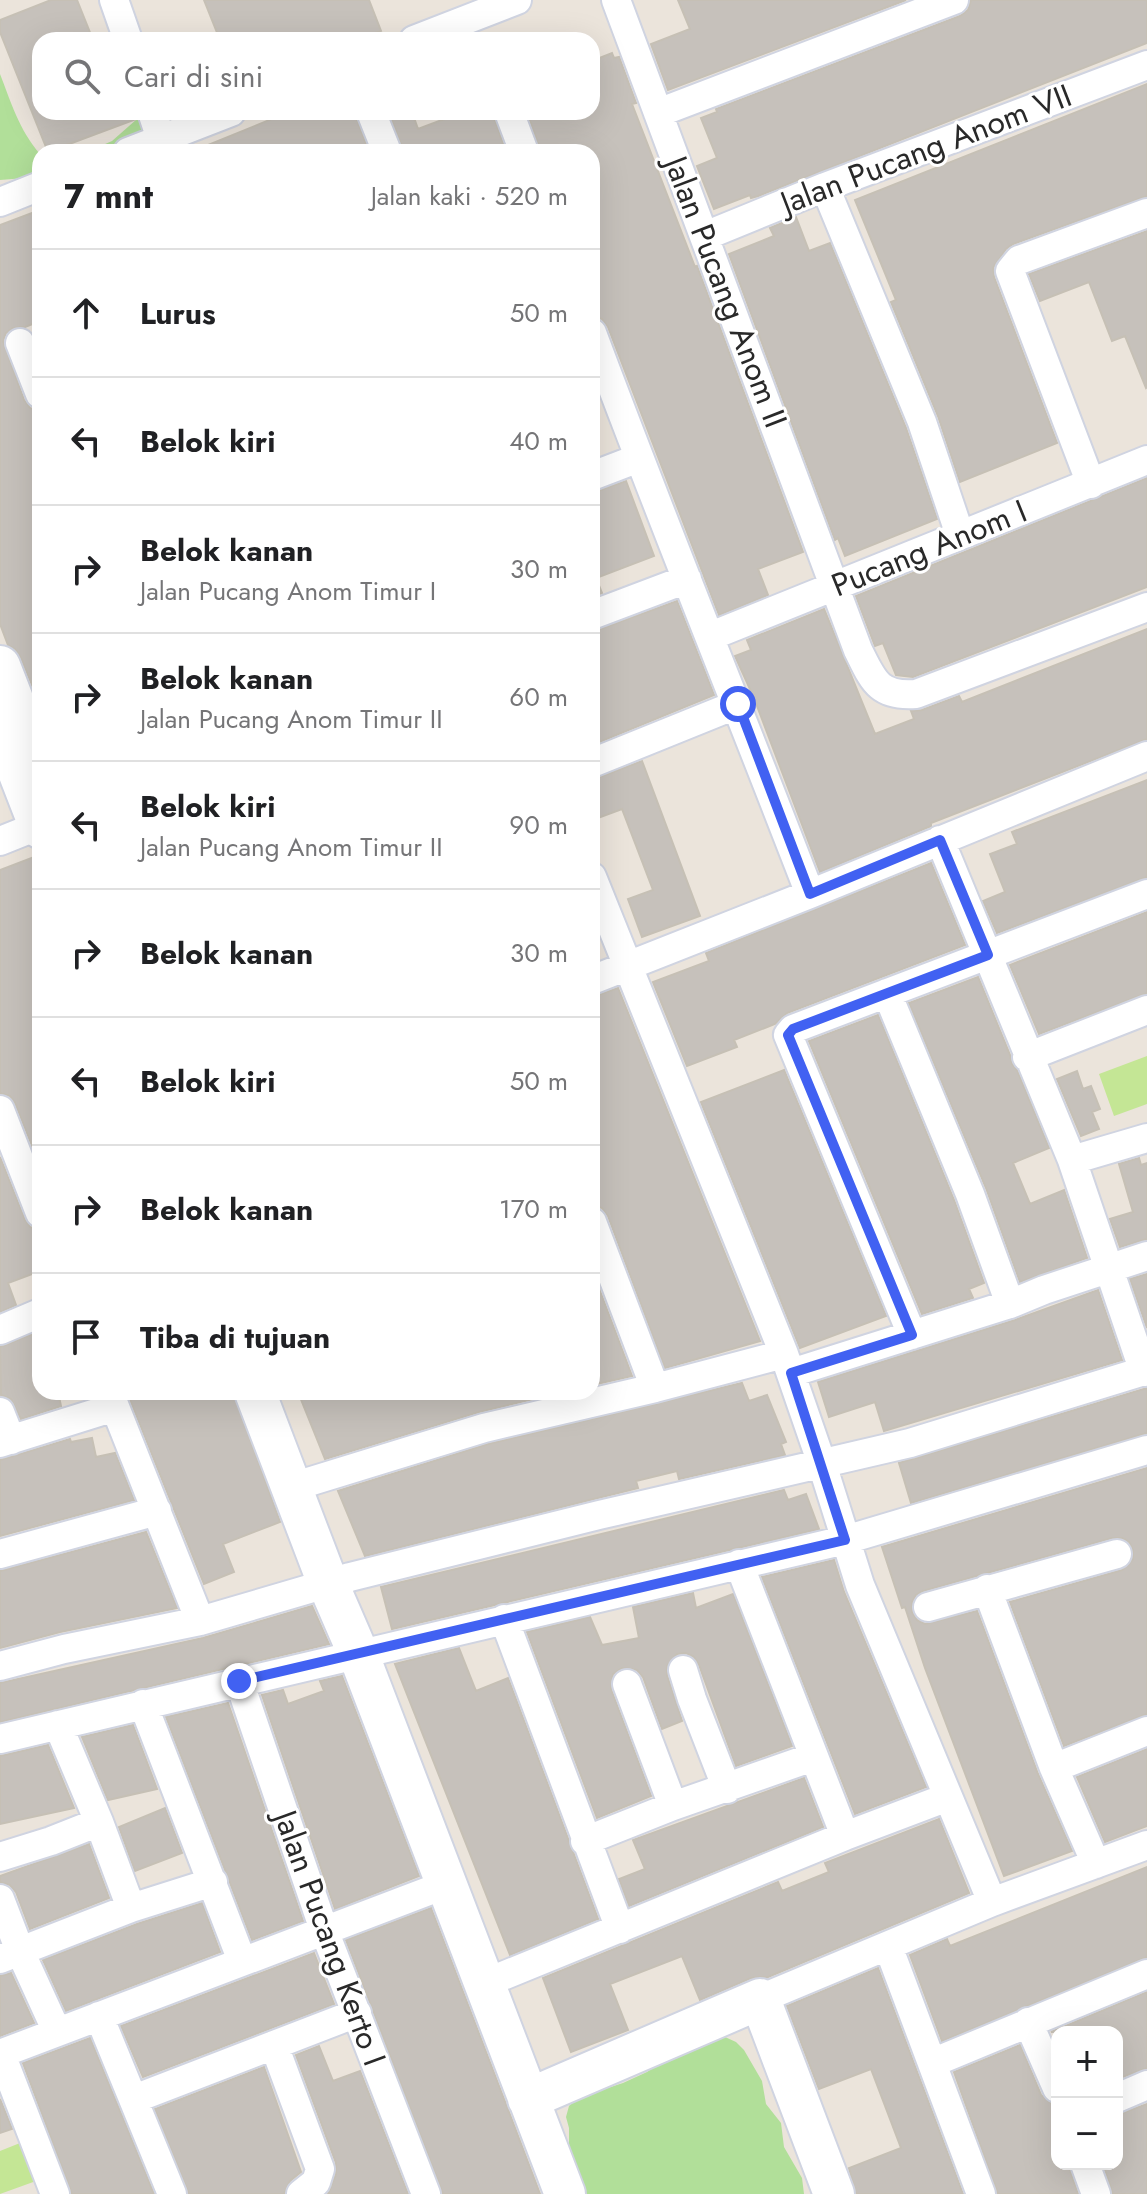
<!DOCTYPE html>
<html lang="id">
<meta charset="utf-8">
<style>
body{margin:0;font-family:Jost,sans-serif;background:#f2f2f2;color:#202124}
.controls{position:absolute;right:24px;bottom:24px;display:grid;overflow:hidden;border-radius:16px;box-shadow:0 8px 32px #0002}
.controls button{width:72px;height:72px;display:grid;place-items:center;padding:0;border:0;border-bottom:2px solid #e0e0e0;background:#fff;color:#202124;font:40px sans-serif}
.stop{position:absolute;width:24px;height:24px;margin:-18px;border:6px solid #4161f2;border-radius:50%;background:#fff}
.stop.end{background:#4161f2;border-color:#fff;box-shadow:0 2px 8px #0008}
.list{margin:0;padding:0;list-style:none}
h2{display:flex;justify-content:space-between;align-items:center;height:104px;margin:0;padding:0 32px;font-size:34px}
h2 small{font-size:26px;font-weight:400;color:#757577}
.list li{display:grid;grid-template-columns:52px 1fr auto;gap:24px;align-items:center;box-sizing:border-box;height:128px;padding:0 32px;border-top:2px solid #e0e0e0}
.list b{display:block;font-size:30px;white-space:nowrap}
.list p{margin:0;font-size:26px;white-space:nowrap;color:#757577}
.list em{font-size:26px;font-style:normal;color:#757577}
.icon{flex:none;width:44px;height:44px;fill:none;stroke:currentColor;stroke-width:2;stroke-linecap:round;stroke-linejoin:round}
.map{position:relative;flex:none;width:1147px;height:2194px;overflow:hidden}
.search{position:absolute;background:#fff;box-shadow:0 8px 32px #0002;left:32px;top:32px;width:568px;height:88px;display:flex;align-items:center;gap:20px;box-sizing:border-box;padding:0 28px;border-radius:24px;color:#757577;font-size:30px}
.panel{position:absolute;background:#fff;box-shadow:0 8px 32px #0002;left:32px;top:144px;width:568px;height:1256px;border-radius:24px}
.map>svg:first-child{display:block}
.green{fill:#b1df99}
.pitch{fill:#c4e695}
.building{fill:#c6c1bb;stroke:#c6c0b5;stroke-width:2}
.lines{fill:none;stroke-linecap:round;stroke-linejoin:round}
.street-casing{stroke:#d0d4e1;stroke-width:32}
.secondary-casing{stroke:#d0d4e1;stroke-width:44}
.street{stroke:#fff;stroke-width:28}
.secondary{stroke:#fff;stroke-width:40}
.route{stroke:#4161f2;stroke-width:10}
.labels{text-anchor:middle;stroke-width:6;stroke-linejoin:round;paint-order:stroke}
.street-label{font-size:32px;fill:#292929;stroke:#fff}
</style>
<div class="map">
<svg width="1147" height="2194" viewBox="0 0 1147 2194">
<rect width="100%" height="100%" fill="#ebe4db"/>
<path class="green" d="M 0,74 C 11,102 19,130 40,154 L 40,174 L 25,178 L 0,180 Z
M 136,112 L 195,112 L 135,152 L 87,152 L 112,141 L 137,119 Z
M 714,2037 L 725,2037 L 736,2042 L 744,2050 L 762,2081 L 766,2104 L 781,2123 L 784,2147 L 802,2178 L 804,2194 L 584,2194 L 569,2152 L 569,2128 L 566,2117 L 569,2106 L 577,2098 L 623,2083 L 647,2072 L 666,2059 Z"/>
<path class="pitch" d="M 1147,1056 L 1147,1104 L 1114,1116 L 1099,1074 Z
M 20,2143 L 36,2181 L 0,2194 L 0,2151 Z"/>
<path class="building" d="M 51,0 L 77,0 L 93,40 L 40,40 L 40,112 L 135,112 L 136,119 L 48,152 L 0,32 L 0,20 Z
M 204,0 L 369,0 L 381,31 L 357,40 L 220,40 Z
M 678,0 L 906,0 L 668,90 L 651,44 L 690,29 Z
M 971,0 L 1147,0 L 1147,43 L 758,196 L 751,198 L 750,195 L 714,209 L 697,166 L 717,158 L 701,118 L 717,112 L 716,109 L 960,16 L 968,10 Z
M 612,53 L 614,58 L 619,57 L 636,103 L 632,104 L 695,267 L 697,266 L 803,552 L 758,569 L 768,595 L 719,615 L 608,327 L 602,319 L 592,316 L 592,152 L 541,152 L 527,112 L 592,112 L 592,61 Z
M 1147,84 L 1147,196 L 1013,244 L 1006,249 L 993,268 L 994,277 L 1057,443 L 960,482 L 938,416 L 891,302 L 896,300 L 855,200 Z
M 289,112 L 354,112 L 369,152 L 191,152 Z
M 389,112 L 412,112 L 418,129 L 463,112 L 492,112 L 506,152 L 404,152 Z
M 40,210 L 40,321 L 25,327 L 13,328 L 6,333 L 3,341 L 24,400 L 30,408 L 38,411 L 40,417 L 40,705 L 21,658 L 15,649 L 8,645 L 0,624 L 0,225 Z
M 796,217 L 809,251 L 830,243 L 906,428 L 937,519 L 845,556 L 838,538 L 835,540 L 729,254 L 774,236 L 770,228 Z
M 1147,231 L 1147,387 L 1146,388 L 1125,336 L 1112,341 L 1089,282 L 1040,301 L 1029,274 Z
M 1147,478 L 1147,587 L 913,677 L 896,675 L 883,643 L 875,646 L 856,596 Z
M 626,481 L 654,556 L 596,578 L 602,593 L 592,597 L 592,493 Z
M 677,601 L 714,695 L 592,745 L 592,632 Z
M 824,609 L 875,734 L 914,719 L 911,711 L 922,710 L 959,696 L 962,702 L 1147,629 L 1147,739 L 931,823 L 931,826 L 820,872 L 754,698 L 735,656 L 751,650 L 747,640 Z
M 642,761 L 700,916 L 642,937 L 628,899 L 653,890 L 622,809 L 598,818 L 592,802 L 592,780 Z
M 1147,780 L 1147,877 L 997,933 L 983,901 L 1005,892 L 990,854 L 1017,844 L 1012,832 Z
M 34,857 L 40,874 L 40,1166 L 15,1103 L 10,1096 L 0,1093 L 0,870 Z
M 931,863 L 965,945 L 787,1013 L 775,1024 L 734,1040 L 737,1047 L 687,1066 L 653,982 L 709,961 L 706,953 Z
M 1147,912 L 1147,993 L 1039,1034 L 1010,965 Z
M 978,977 L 1010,1055 L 1012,1064 L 1017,1070 L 1049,1148 L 1013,1163 L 1030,1204 L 1064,1190 L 1087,1258 L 1020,1282 L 986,1188 L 909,1003 Z
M 618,988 L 760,1341 L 665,1368 L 608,1216 L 602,1208 L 592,1205 L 592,997 Z
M 878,1015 L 954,1200 L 984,1283 L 969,1289 L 973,1298 L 922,1314 L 809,1041 Z
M 784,1070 L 886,1316 L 800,1348 L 701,1102 Z
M 1077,1071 L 1083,1089 L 1091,1086 L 1100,1109 L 1092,1112 L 1099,1129 L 1081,1136 L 1057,1079 Z
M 0,1157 L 25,1220 L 30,1227 L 40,1230 L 40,1271 L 8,1283 L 16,1305 L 0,1312 Z
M 1139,1158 L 1141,1165 L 1147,1163 L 1147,1239 L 1120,1247 L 1110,1219 L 1133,1212 L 1119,1164 Z
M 592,1270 L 632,1376 L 592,1385 Z
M 1147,1274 L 1147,1328 L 1130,1279 Z
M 1098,1290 L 1122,1360 L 884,1431 L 875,1402 L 829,1417 L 818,1382 L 1015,1320 Z
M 40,1331 L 40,1392 L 58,1392 L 61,1406 L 21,1419 L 11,1399 L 1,1395 L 0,1347 Z
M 742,1383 L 749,1401 L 767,1395 L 786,1442 L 781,1444 L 785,1455 L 679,1479 L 677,1471 L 636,1481 L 638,1488 L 365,1556 L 338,1491 L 488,1444 Z
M 1147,1388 L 1147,1433 L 911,1503 L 899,1463 Z
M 127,1392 L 233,1392 L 280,1522 L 223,1544 L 234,1572 L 204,1584 Z
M 298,1392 L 563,1392 L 479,1412 L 325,1459 Z
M 92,1438 L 96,1457 L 115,1453 L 134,1500 L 0,1536 L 0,1460 L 70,1439 L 71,1442 Z
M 1147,1468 L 1147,1714 L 1064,1746 L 1010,1602 L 1122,1570 L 1133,1559 L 1133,1550 L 1129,1542 L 1122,1538 L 1112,1538 L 923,1591 L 916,1595 L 912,1602 L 912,1612 L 917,1620 L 925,1624 L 977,1611 L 1038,1774 L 1072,1851 L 1004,1876 L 925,1668 L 905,1607 L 902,1608 L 882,1547 Z
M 784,1490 L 788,1500 L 806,1494 L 819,1529 L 392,1629 L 381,1587 Z
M 146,1532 L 177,1608 L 60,1632 L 0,1648 L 0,1571 Z
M 834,1560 L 844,1592 L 926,1787 L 855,1814 L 762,1577 Z
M 693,1593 L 696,1608 L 733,1594 L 792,1746 L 736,1766 L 699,1665 L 694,1657 L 686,1653 L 677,1654 L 667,1666 L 667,1675 L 682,1721 L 662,1729 L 643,1677 L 637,1670 L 622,1668 L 613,1674 L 611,1689 L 651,1796 L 597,1818 L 527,1632 L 590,1617 L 602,1645 L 639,1638 L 633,1607 Z
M 312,1606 L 329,1644 L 0,1722 L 0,1683 L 203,1638 Z
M 459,1648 L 476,1691 L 508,1678 L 598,1919 L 510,1955 L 395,1664 Z
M 342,1676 L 419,1876 L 335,1909 L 262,1695 L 283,1690 L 288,1704 L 324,1691 L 320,1681 Z
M 228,1703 L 303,1921 L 252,1940 L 166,1717 Z
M 133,1725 L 157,1789 L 108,1800 L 82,1737 Z
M 48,1745 L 74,1808 L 0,1824 L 0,1756 Z
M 1147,1749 L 1147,1826 L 1105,1842 L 1077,1777 Z
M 804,1778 L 823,1827 L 629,1906 L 619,1879 L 645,1869 L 633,1840 Z
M 165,1808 L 182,1853 L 135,1871 L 119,1827 Z
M 939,1819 L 969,1893 L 768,1977 L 751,1978 L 700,2000 L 682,1956 L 610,1984 L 628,2030 L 571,2052 L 543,1978 L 778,1882 L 782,1891 L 829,1872 L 825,1863 Z
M 89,1844 L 109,1898 L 30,1929 L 16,1892 L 10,1885 L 0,1882 L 0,1876 Z
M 1147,1867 L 1147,1957 L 942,2041 L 910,1955 L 947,1939 L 950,1946 Z
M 202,1903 L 220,1952 L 66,2011 L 43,1960 L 137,1924 Z
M 431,1908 L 507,2107 L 540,2194 L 443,2194 L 346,1940 Z
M 314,1953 L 334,2004 L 143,2077 L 121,2026 Z
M 878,1968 L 963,2194 L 856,2194 L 849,2168 L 901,2148 L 871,2069 L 819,2089 L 787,2006 Z
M 11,1973 L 34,2023 L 0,2036 L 0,1976 Z
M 1147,1992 L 1147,2068 L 1117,2079 L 1117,2032 L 1051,2032 Z
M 90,2038 L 154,2194 L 72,2194 L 23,2063 Z
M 1020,2045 L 1041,2095 L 1052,2104 L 1057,2117 L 1057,2164 L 1068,2164 L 1078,2194 L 998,2194 L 954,2072 Z
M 319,2046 L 333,2081 L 360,2071 L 408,2194 L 328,2194 L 336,2174 L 336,2163 L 296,2055 Z
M 264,2067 L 301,2172 L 290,2181 L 284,2194 L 189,2194 L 155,2109 Z
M 0,2099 L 12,2129 L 0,2133 Z
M 1147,2104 L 1147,2194 L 1113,2194 L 1103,2164 L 1117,2164 L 1117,2115 Z"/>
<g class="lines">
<defs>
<path id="street" d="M 114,0 L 128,40
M 616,0 L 858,650 C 873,680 878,697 916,694 L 1147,607
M 414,40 L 517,0
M 152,112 L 161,139
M 371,112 L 387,152
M 509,112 L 524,152
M 658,113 L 954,0
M 128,152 L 231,112
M 825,187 L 922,422 L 960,535
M 0,202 L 40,186
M 705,236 L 825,187 L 1147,65
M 592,333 C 662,521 738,707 810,894
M 20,343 L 40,394
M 592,476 L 639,458
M 1091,484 L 1010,271 L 1019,260 L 1147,213
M 592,615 L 687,579
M 711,636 L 1147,460
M 592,763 L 738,704
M 940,840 L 1072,1160 L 1144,1372
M 0,841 L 40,825
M 592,877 L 784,1354 L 822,1464 L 860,1585 L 992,1902
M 592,980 L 810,894 L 1147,756
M 887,993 L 970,1194 L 1010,1304
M 1027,1057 L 1147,1010
M 0,1110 L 40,1213
M 1072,1160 L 1147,1138
M 592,1222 L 655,1388 L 784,1354
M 0,1330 L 40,1313
M 912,1335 L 788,1035 L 793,1029 L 1147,894
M 791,1373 L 1010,1304 L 1044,1290 L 1147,1256
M 109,1392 L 200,1621
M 0,1412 L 11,1440
M 0,1443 L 115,1407
M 292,1487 L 484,1428 L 655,1388
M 0,1554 L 157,1511
M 739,1564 L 845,1836
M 987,1589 L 1054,1768 L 1096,1864
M 928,1607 L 1117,1554
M 504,1619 L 620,1929
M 0,1666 L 64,1649 L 200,1621 L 350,1577 L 599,1515 L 910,1443 L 1147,1370
M 683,1670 L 692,1699 L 727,1789
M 239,1681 L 324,1930 L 426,2194
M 627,1684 L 673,1806
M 143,1704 L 242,1961
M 58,1725 L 99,1822 L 131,1908
M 0,1739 L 845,1540 L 1147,1450
M 1054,1768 L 1147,1731
M 585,1841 L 673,1806 L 813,1757
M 0,1857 L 51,1841 L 99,1822
M 0,1899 L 20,1951 L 57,2032
M 888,1946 L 981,2194
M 0,1959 L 131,1908 L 213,1882
M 483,1984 L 845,1836 L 948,1797
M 760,1999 L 992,1902 L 1147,1845
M 99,2016 L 172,2194
M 1028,2022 L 1057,2088
M 274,2045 L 320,2169 L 316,2182 L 301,2194
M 0,2054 L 447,1884
M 1,2054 L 55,2194
M 932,2063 L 1147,1974
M 1117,2098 L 1147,2085
M 134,2099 L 357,2013
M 1085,2164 L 1096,2194"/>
<path id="secondary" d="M 0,666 L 33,751
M 0,725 L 40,828
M 255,1392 L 329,1586 L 358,1653 L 565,2194
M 528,2099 L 760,1999 L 834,2194"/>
</defs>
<use href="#street" class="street-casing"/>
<use href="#secondary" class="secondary-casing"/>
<use href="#street" class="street"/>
<use href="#secondary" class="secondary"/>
</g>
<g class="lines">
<path class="route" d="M 239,1681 L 845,1540 L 791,1373 L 912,1335 L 788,1035 L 793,1029 L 988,955 L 940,840 L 810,894 L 738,704"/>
</g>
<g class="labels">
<g class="street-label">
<text transform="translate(926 149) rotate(-21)" y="11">Jalan Pucang Anom VII</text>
<text transform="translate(726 292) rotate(69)" y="11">Jalan Pucang Anom II</text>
<text transform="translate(929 548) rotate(-22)" y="11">Pucang Anom I</text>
<text transform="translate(330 1938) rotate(70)" y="11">Jalan Pucang Kerto I</text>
</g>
</g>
</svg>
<div class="controls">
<button>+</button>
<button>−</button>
</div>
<div class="stop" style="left:738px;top:704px"></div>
<div class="stop end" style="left:239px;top:1681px"></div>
<div class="search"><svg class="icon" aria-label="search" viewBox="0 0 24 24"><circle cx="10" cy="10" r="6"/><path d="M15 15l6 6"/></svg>Cari di sini</div>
<section class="panel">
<h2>7 mnt<small>Jalan kaki · 520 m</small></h2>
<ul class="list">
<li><svg class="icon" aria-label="ahead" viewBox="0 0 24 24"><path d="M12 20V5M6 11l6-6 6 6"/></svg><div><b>Lurus</b></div><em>50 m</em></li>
<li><svg class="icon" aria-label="left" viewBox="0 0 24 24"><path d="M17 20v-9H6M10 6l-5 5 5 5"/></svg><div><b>Belok kiri</b></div><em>40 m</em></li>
<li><svg class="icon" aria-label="right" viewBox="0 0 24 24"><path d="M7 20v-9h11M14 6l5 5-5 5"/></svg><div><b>Belok kanan</b><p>Jalan Pucang Anom Timur I</p></div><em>30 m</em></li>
<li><svg class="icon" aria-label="right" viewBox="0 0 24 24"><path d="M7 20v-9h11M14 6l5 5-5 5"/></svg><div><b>Belok kanan</b><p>Jalan Pucang Anom Timur II</p></div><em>60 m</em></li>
<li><svg class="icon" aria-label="left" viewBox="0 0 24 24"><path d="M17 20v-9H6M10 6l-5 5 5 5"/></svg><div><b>Belok kiri</b><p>Jalan Pucang Anom Timur II</p></div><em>90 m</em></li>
<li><svg class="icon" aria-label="right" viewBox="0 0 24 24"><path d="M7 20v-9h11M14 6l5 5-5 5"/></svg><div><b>Belok kanan</b></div><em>30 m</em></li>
<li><svg class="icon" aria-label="left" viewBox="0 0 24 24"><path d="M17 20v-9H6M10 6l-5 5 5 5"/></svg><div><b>Belok kiri</b></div><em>50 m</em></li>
<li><svg class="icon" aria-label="right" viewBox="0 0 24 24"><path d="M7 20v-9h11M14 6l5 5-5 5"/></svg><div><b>Belok kanan</b></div><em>170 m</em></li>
<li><svg class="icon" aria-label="arrive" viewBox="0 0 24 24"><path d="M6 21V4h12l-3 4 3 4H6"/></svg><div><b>Tiba di tujuan</b></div></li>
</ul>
</section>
</div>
